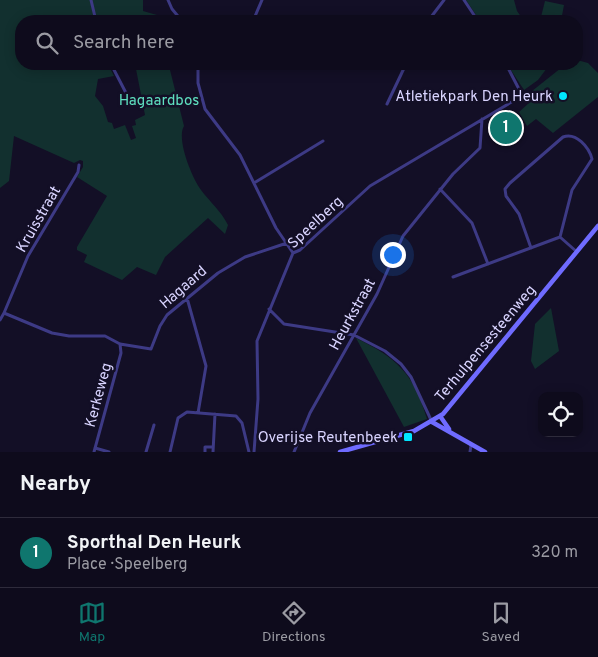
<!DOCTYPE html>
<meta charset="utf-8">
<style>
body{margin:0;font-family:Overpass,sans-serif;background:#171425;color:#f1f3f6}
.controls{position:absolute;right:15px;bottom:15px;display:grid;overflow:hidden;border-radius:10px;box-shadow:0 2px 12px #0003}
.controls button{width:45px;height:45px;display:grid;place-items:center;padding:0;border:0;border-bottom:1px solid #2e2b3b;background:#0e0b1c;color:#f1f3f6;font:25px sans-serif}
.you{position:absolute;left:392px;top:254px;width:18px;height:18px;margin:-12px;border:4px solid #fff;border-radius:50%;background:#1a73e8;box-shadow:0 0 0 8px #1a73e833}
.badge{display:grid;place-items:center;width:32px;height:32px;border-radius:50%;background:#0f766e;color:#fff;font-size:16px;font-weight:700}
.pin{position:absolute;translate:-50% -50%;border:2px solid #fff;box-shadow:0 1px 5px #0006}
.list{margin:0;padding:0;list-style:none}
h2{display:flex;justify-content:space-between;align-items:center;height:65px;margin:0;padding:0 20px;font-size:21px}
h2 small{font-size:16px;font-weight:400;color:#9b9ba3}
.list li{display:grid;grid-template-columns:32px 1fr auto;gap:15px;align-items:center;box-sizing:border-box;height:70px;padding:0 20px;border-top:1px solid #2e2b3b}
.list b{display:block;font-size:19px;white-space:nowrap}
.list p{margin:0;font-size:16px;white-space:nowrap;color:#9b9ba3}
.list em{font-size:16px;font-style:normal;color:#9b9ba3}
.icon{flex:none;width:28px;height:28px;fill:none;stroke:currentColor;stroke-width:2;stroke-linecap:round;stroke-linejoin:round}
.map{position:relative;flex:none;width:598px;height:452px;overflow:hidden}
.search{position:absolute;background:#0e0b1c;box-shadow:0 2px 12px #0003;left:15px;right:15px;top:15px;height:55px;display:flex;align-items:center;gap:12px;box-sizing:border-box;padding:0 18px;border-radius:20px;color:#9b9ba3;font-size:19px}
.sheet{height:135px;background:#0e0b1c}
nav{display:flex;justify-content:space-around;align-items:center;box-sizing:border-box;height:70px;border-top:1px solid #2e2b3b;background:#0e0b1c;font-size:14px;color:#9b9ba3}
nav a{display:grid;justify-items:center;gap:2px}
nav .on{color:#0f766e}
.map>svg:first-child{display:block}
.green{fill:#12302f}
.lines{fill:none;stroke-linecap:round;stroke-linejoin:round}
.street{stroke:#3d3a85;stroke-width:3}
.secondary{stroke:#6f6bff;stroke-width:4.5}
.poi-dot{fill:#00e5ff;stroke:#130f26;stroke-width:2}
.labels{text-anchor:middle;stroke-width:5;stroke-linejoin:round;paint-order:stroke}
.poi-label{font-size:15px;fill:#d9d4ff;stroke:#130f26;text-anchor:end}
.park-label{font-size:15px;fill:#5fe0c0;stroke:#130f26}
.street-label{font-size:15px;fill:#d9d4ff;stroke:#130f26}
</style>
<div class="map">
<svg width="598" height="452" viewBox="0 0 598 452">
<rect width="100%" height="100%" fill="#130f26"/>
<path class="green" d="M 0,0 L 143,0 L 143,11 L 164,17 L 165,21 L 21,21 L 21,64 L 108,64 L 114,76 L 98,79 L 95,96 L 103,106 L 108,122 L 112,123 L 114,129 L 125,125 L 131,140 L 136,138 L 132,126 L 136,125 L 135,120 L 145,115 L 135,64 L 175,64 L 169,66 L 184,126 C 176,139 192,178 201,190 C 210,202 221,211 228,225 L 225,234 L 208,218 L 165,257 L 156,275 L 137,267 L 122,280 L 84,262 L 87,255 L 77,250 L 77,247 L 107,196 L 77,177 L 83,167 L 83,161 L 80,160 L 74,163 L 14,136 L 9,181 L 0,188 Z
M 466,0 L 514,0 L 517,11 L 524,21 L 480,21 Z
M 545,1 L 564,5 L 561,21 L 540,21 Z
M 577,60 L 588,63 L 598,73 L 598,97 L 553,133 L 536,119 L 527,126 L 519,112 L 529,103 L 527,95 L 566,64 L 577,64 Z
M 507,64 L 550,64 L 538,80 L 524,90 Z
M 551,308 L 559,351 L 535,369 L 531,361 L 535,324 Z
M 356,338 C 397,358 414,374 427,419 L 404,427 Z"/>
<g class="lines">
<path class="street" d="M 91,0 L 96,21
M 168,0 L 172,9 L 182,21
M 464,0 L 478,21
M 253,21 L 262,0
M 428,21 L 444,0
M 111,64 L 126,93
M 198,64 L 198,83 L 205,109 L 240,155 L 276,228 L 293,253
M 387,104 L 406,64
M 254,183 L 323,141
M 440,189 L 472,223 L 488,264
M 560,237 L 577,252
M 531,248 L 519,214 L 506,196 L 505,189 L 510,183 L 563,137 C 576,132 589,147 592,159 L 572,190 L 560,237
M 293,253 L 300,250 L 370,186 L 520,97 L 522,95 L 506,64
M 453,277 L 560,237
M 187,298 L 206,366 L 198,413
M 269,309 L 284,324 L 354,335 L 385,351 L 401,364 L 411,377 L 432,422
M 4,313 L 28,256 L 78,172 L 79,165
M 0,320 L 4,313 L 52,333 L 69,336 L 105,336 L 120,344 L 151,349 L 160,326 L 167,315 L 218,273 L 245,257 L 287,243
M 95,448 L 109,452
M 94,452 L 121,353 L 120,344
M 146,452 L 154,425
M 170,452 L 178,418 L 187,412 L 236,416 L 242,423 L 249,452
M 205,452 L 205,447 L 213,447
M 213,452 L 215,414
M 254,452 L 258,399 L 257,341 L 293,253
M 294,452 L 310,413 L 377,294 L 403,236 L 453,174 L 480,148 L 482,119
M 470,452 L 471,445"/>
<path class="secondary" d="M 440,416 L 449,429
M 432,422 L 485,452
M 340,452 L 414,431 L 443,414 L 598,226"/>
</g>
<g class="poi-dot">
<circle cx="563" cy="96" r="5"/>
<rect x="403" y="432" width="10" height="10" rx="2.5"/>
</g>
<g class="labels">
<g class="poi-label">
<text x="553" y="101">Atletiekpark Den Heurk</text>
<text x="398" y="442">Overijse Reutenbeek</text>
</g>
<g class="park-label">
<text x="159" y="105">Hagaardbos</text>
</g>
<g class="street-label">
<text transform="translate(38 219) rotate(-60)" y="5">Kruisstraat</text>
<text transform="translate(315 222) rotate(-43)" y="5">Speelberg</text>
<text transform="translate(183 287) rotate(-41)" y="5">Hagaard</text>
<text transform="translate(352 314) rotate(-61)" y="5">Heurkstraat</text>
<text transform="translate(485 343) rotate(-50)" y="5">Terhulpensesteenweg</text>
<text transform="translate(98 395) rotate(-75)" y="5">Kerkeweg</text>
</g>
</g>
</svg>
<div class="controls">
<button><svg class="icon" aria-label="locate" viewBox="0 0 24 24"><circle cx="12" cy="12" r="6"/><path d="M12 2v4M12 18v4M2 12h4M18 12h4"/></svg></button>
</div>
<div class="you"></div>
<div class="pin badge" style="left:506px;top:128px">1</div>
<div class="search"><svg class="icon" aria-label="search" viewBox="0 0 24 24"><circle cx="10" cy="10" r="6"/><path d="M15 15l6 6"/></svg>Search here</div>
</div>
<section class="sheet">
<h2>Nearby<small></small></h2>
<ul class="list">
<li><span class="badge">1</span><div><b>Sporthal Den Heurk</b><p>Place · Speelberg</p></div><em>320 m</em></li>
</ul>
</section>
<nav>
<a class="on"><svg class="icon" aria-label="map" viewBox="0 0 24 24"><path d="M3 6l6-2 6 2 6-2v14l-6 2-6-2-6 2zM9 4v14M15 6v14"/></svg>Map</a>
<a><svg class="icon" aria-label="directions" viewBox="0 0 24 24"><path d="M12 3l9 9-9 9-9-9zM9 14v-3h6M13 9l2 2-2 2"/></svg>Directions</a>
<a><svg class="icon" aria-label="saved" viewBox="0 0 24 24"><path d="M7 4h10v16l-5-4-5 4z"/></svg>Saved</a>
</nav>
